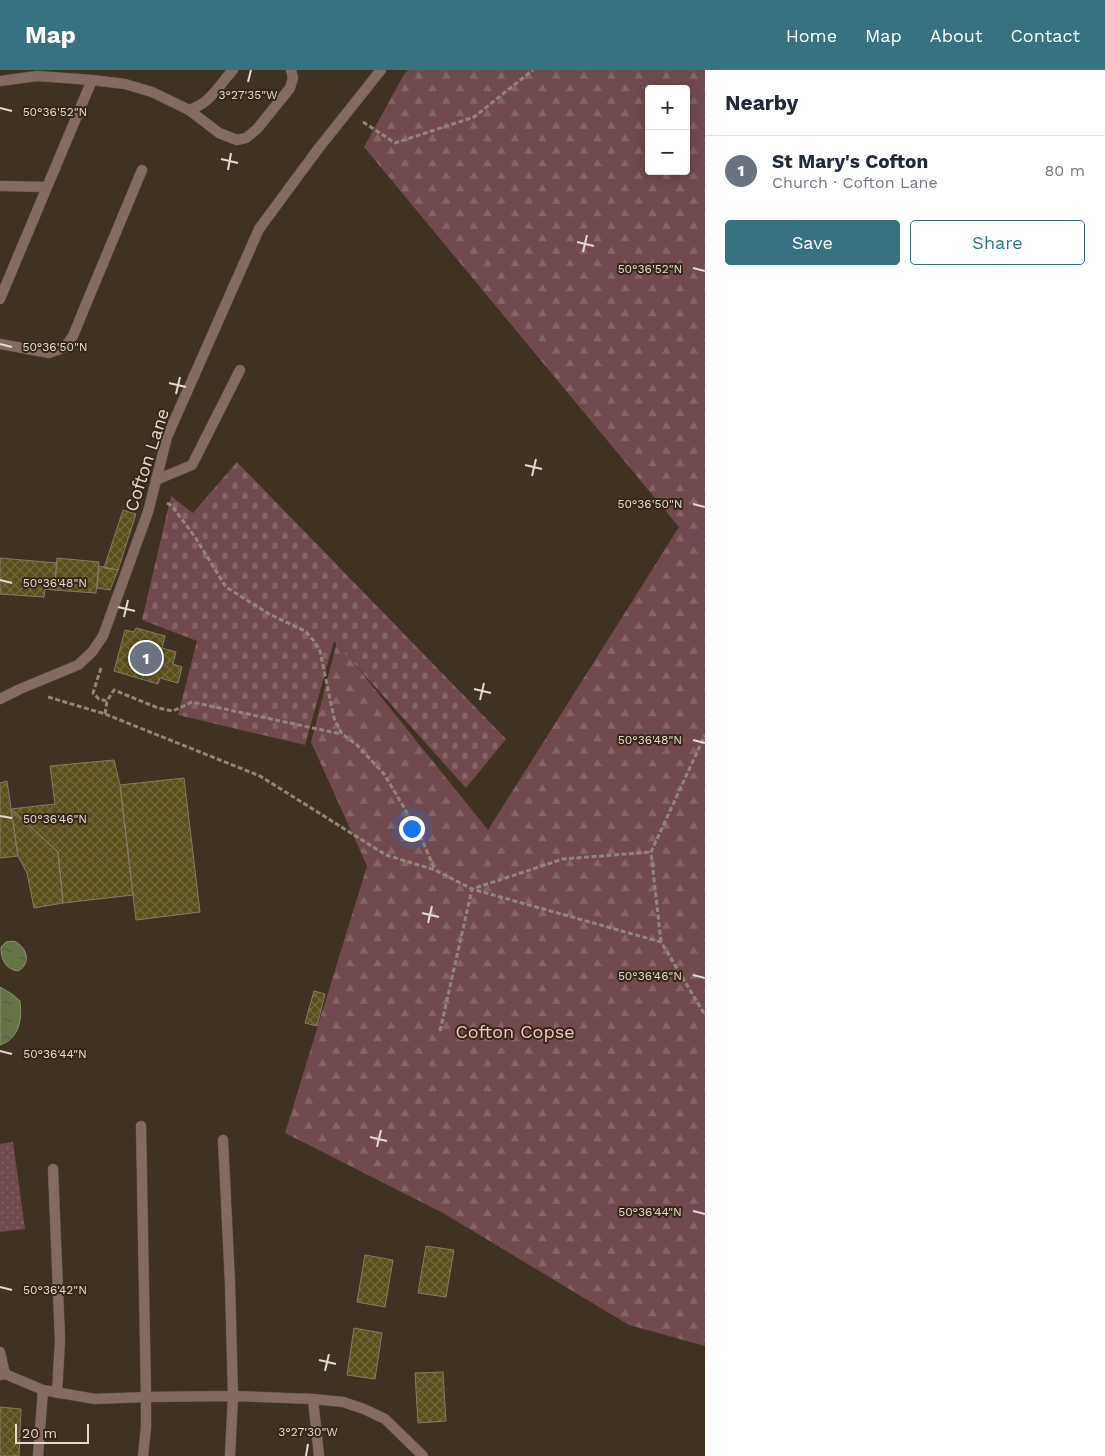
<!DOCTYPE html>
<meta charset="utf-8">
<style>
body{margin:0;font-family:"Work Sans",sans-serif;background:#f6f6f7;color:#1f2937}
.controls{position:absolute;right:15px;top:15px;display:grid;overflow:hidden;border-radius:5px;box-shadow:0 2px 12px #0003}
.controls button{width:45px;height:45px;display:grid;place-items:center;padding:0;border:0;border-bottom:1px solid #e0e1e3;background:#fff;color:#1f2937;font:25px sans-serif}
.scale{position:absolute;left:15px;bottom:12px;width:74px;box-sizing:border-box;padding-left:5px;border:2px solid #e2d9cf;border-top:0;font-size:14px;line-height:18px;white-space:nowrap;color:#e2d9cf;-webkit-text-stroke:4px #362818;paint-order:stroke}
.you{position:absolute;left:411px;top:758px;width:18px;height:18px;margin:-12px;border:4px solid #fff;border-radius:50%;background:#1a73e8;box-shadow:0 0 0 8px #1a73e833}
.badge{display:grid;place-items:center;width:32px;height:32px;border-radius:50%;background:#367281;color:#fff;font-size:16px;font-weight:700}
.pin{position:absolute;translate:-50% -50%;border:2px solid #fff;box-shadow:0 1px 5px #0006}
.list{margin:0;padding:0;list-style:none}
h2{display:flex;justify-content:space-between;align-items:center;height:65px;margin:0;padding:0 20px;font-size:21px}
h2 small{font-size:16px;font-weight:400;color:#747a83}
.list li{display:grid;grid-template-columns:32px 1fr auto;gap:15px;align-items:center;box-sizing:border-box;height:70px;padding:0 20px;border-top:1px solid #e0e1e3}
.list b{display:block;font-size:19px;white-space:nowrap}
.list p{margin:0;font-size:16px;white-space:nowrap;color:#747a83}
.list em{font-size:16px;font-style:normal;color:#747a83}
.actions{display:flex;gap:10px;padding:15px 20px}
.actions a{flex:1;padding:11px 0;border:1px solid #367281;border-radius:5px;text-align:center;font-size:18px;color:#367281}
.actions .main{background:#367281;color:#fff}
.map{position:relative;flex:none;width:705px;height:1386px;overflow:hidden}
header{display:flex;align-items:center;gap:30px;box-sizing:border-box;height:70px;padding:0 25px;background:#367281;color:#fff}
header strong{font-size:24px}
nav{display:flex;gap:28px;margin-inline-start:auto;font-size:18px}
main{display:flex}
aside{flex:1;background:#fff}
.map>svg:first-child{display:block}
.grass{fill:url(#grass-dots)}
.forest{fill:url(#forest-firs);fill-rule:evenodd}
.cemetery{fill:url(#cemetery-stones)}
.water{fill:url(#water-ripples);stroke:#8a926e}
.building{fill:url(#building-cross-hatch);stroke:#827d66}
.lines{fill:none;stroke-linecap:round;stroke-linejoin:round}
.service-casing{stroke:#5d5041;stroke-width:11}
.minor-casing{stroke:#5d5041;stroke-width:11}
.path{stroke:#918578;stroke-width:3;stroke-dasharray:5 2.5;stroke-linecap:butt}
.service{stroke:#836b63;stroke-width:10}
.minor{stroke:#836b63;stroke-width:10}
.ticks{fill:none;stroke:#e2d9cf;stroke-width:2}
.labels{text-anchor:middle;stroke-width:4;stroke-linejoin:round;paint-order:stroke}
.street-label{font-size:18px;fill:#e2d9cf;stroke:#362818}
.park-label{font-size:18px;fill:#f7c2c7;stroke:#362818}
.ticks-label{font-size:12px;text-anchor:middle;fill:#e2d9cf;stroke:#362818;stroke-width:4;stroke-linejoin:round;paint-order:stroke}
</style>
<header>
<strong>Map</strong>
<nav><a>Home</a><a>Map</a><a>About</a><a>Contact</a></nav>
</header>
<main>
<div class="map">
<svg width="705" height="1386" viewBox="0 0 705 1386">
<defs>
<pattern id="grass-dots" width="8" height="8" patternUnits="userSpaceOnUse" patternTransform="scale(1.25)"><rect width="8" height="8" fill="#704a4e"/><path d="M2 2h.1M6 6h.1" fill="none" stroke="#846466" stroke-width="1.8" stroke-linecap="round"/></pattern>
<pattern id="forest-firs" width="22" height="20" patternUnits="userSpaceOnUse" patternTransform="scale(1.25)"><rect width="22" height="20" fill="#704a4e"/><path d="M5 1l3.5 6h-7zM16 11l3.5 6h-7z" fill="#846466"/></pattern>
<pattern id="cemetery-stones" width="16" height="16" patternUnits="userSpaceOnUse" patternTransform="scale(1.25)"><rect width="16" height="16" fill="#704a4e"/><path d="M2 7V4a2 2 0 0 1 4 0v3zM10 15v-3a2 2 0 0 1 4 0v3z" fill="#846466"/></pattern>
<pattern id="water-ripples" width="26" height="14" patternUnits="userSpaceOnUse" patternTransform="scale(1.25)"><rect width="26" height="14" fill="#647445"/><path d="M2 4q2-2 4 0t4 0M15 11q2-2 4 0t4 0" fill="none" stroke="#565d42"/></pattern>
<pattern id="building-cross-hatch" width="8" height="8" patternUnits="userSpaceOnUse" patternTransform="scale(1.25)"><rect width="8" height="8" fill="#5b4f1b"/><path d="M0 0l8 8M0 8l8-8" fill="none" stroke="#72683b"/></pattern>
</defs>
<rect width="100%" height="100%" fill="#403222"/>
<path class="grass" d="M 13,1072 L 25,1159 L 0,1162 L 0,1074 Z"/>
<path class="forest" d="M 409,0 L 705,0 L 705,1276 L 629,1255 L 443,1143 L 285,1063 L 367,796 L 311,672 L 337,572 L 488,760 L 679,457 L 364,77 L 405,3 ZM 649,19 L 686,19 L 686,101 L 649,101 Z"/>
<path class="cemetery" d="M 237,392 L 506,669 L 466,718 L 334,571 L 305,675 L 178,645 L 197,571 L 142,550 L 171,426 L 193,443 Z"/>
<path class="water" d="M 14,871 C 27,877 32,893 18,901 C 5,899 1,889 1,877 L 6,872 Z
M 0,917 L 12,924 L 20,931 C 22,949 20,968 0,975 Z"/>
<path class="building" d="M 123,440 L 136,444 L 118,500 L 104,498 Z
M 0,488 L 57,493 L 54,520 L 45,519 L 44,527 L 0,524 Z
M 57,488 L 99,492 L 96,523 L 54,520 Z
M 99,496 L 118,500 L 110,520 L 97,518 Z
M 136,558 L 165,566 L 162,578 L 176,582 L 173,594 L 182,597 L 178,613 L 160,608 L 158,614 L 114,601 L 125,560 L 134,562 Z
M 114,690 L 120,715 L 133,825 L 63,833 L 58,782 L 11,739 L 55,734 L 50,696 Z
M 184,708 L 200,842 L 136,850 L 120,715 Z
M 7,711 L 18,786 L 0,788 L 0,713 Z
M 11,739 L 58,782 L 63,833 L 34,838 L 27,803 L 18,786 Z
M 314,921 L 325,924 L 317,956 L 305,953 Z
M 426,1176 L 454,1180 L 446,1227 L 418,1223 Z
M 365,1185 L 393,1190 L 385,1237 L 357,1232 Z
M 354,1258 L 382,1263 L 375,1309 L 347,1305 Z
M 443,1302 L 446,1351 L 418,1353 L 415,1303 Z
M 0,1337 L 21,1339 L 19,1386 L 0,1386 Z"/>
<g class="lines">
<defs>
<path id="service" d="M 92,10 L 125,14 L 152,22 L 189,40 L 219,63 L 237,70 L 246,68 L 257,59 L 290,18 L 293,8 L 291,0
M 0,11 L 37,6 L 92,10 L 0,229
M 189,40 C 211,33 218,16 233,0
M 0,116 L 47,117
M 0,274 L 49,283 L 65,277 L 73,266 L 84,239 L 142,100
M 156,410 L 192,395 L 240,300
M 141,1056 L 146,1327 L 146,1356 L 143,1386
M 223,1070 L 230,1213 L 233,1326 L 230,1386
M 53,1099 L 60,1270 L 57,1323
M 0,1282 L 5,1304
M 0,1305 L 5,1304 L 43,1320 L 95,1329 L 146,1327 L 233,1326 L 313,1329 L 343,1332 L 364,1339 L 385,1349 L 423,1386
M 313,1329 L 319,1386
M 38,1386 L 43,1320"/>
<path id="minor" d="M 0,629 L 20,619 L 78,595 L 92,582 L 103,566 L 148,442 L 167,367 L 259,159 L 318,79 L 381,0"/>
</defs>
<use href="#service" class="service-casing"/>
<use href="#minor" class="minor-casing"/>
<path class="path" d="M 363,52 L 395,73 L 474,47 L 533,0
M 167,433 L 172,436 L 195,467 L 226,517 L 269,544 L 305,561 L 314,571 L 320,581 L 334,648 L 342,664 L 357,675 L 384,704 L 418,761 L 435,800
M 101,598 L 93,623 L 99,629 L 107,631 L 114,620 L 158,638 L 173,641 L 192,632 L 341,664
M 48,627 L 105,644 L 260,706 L 386,785 L 435,800 L 472,819 L 661,872 L 705,945
M 105,644 L 107,631
M 661,872 L 651,782 L 705,665
M 440,961 L 472,819 L 563,789 L 651,782"/>
<use href="#service" class="service"/>
<use href="#minor" class="minor"/>
</g>
<path class="ticks" d="M 248,12 L 251,0M 0,38 L 12,41M 221,89 L 238,93M 228,100 L 231,83M 577,172 L 594,176M 583,182 L 587,165M 693,198 L 705,201M 0,274 L 12,277M 169,313 L 186,317M 176,324 L 180,307M 525,395 L 542,399M 532,406 L 536,389M 693,434 L 705,437M 0,510 L 12,513M 118,537 L 135,541M 124,547 L 128,530M 474,619 L 491,623M 480,630 L 484,613M 693,670 L 705,673M 0,746 L 12,748M 422,843 L 439,847M 428,853 L 432,836M 693,905 L 705,908M 0,981 L 12,984M 370,1067 L 387,1071M 377,1077 L 381,1060M 693,1141 L 705,1144M 0,1217 L 12,1220M 319,1290 L 336,1294M 325,1301 L 329,1284M 306,1386 L 308,1374"/>
<g class="labels">
<g class="street-label">
<text transform="translate(147 390) rotate(-72)" y="6">Cofton Lane</text>
</g>
<g class="park-label">
<text x="515" y="968">Cofton Copse</text>
</g>
</g>
<g class="ticks-label">
<text x="248" y="29">3°27'35"W</text>
<text x="55" y="46">50°36'52"N</text>
<text x="650" y="203">50°36'52"N</text>
<text x="55" y="281">50°36'50"N</text>
<text x="650" y="438">50°36'50"N</text>
<text x="55" y="517">50°36'48"N</text>
<text x="650" y="674">50°36'48"N</text>
<text x="55" y="753">50°36'46"N</text>
<text x="650" y="910">50°36'46"N</text>
<text x="55" y="988">50°36'44"N</text>
<text x="650" y="1146">50°36'44"N</text>
<text x="55" y="1224">50°36'42"N</text>
<text x="308" y="1366">3°27'30"W</text>
</g>
</svg>
<div class="controls">
<button>+</button>
<button>−</button>
</div>
<div class="scale">20 m</div>
<div class="you"></div>
<div class="pin badge" style="left:146px;top:588px;background:#6b7280">1</div>
</div>
<aside>
<h2>Nearby<small></small></h2>
<ul class="list">
<li><span class="badge" style="background:#6b7280">1</span><div><b>St Mary's Cofton</b><p>Church · Cofton Lane</p></div><em>80 m</em></li>
</ul>
<div class="actions"><a class="main">Save</a><a>Share</a></div>
</aside>
</main>
